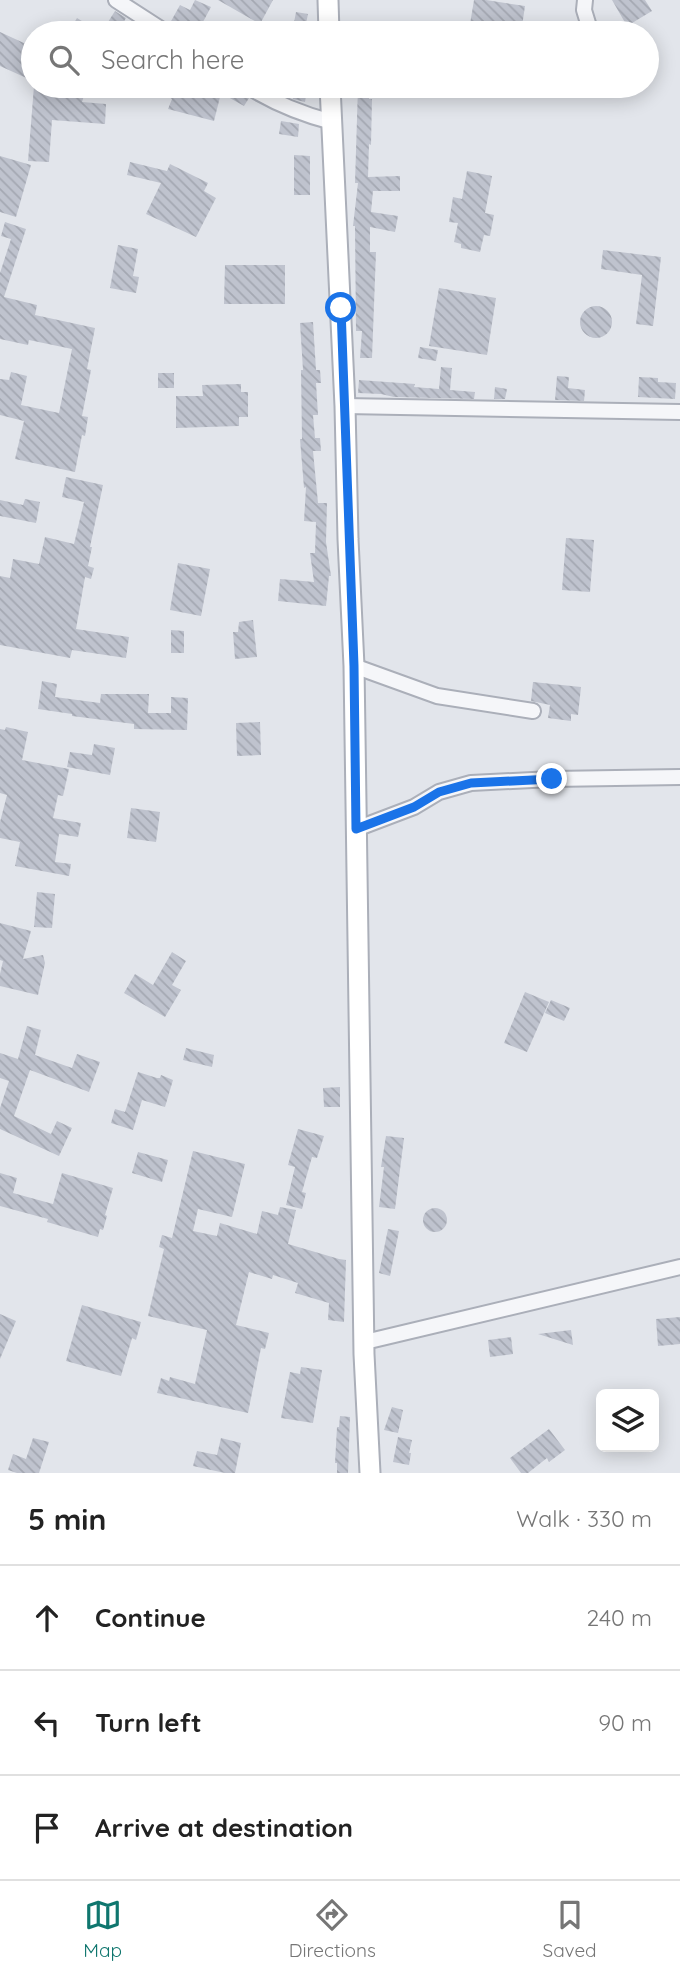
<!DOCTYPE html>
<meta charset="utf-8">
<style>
body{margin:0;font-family:Quicksand,sans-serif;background:#f6f6f6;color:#222}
.controls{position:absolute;right:21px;bottom:21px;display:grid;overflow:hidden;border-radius:10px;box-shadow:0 4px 18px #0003}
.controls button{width:63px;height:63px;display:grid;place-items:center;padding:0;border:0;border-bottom:2px solid #e0e0e0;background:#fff;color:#222;font:35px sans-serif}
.stop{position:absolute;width:21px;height:21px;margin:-16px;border:5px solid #1a73e8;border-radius:50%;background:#fff}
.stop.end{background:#1a73e8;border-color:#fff;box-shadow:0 2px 7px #0008}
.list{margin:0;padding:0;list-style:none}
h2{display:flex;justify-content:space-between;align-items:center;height:91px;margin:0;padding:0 28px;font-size:30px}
h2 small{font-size:23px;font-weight:400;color:#767676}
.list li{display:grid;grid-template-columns:46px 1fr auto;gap:21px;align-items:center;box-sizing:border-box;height:105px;padding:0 28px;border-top:2px solid #e0e0e0}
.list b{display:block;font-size:26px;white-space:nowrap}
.list em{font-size:23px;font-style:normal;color:#767676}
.icon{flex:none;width:38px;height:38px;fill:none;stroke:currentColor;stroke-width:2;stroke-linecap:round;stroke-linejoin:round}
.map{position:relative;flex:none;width:680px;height:1473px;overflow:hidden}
.search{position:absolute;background:#fff;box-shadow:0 4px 18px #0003;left:21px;right:21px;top:21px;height:77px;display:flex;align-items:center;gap:18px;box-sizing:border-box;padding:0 24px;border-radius:38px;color:#767676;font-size:26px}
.sheet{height:406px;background:#fff}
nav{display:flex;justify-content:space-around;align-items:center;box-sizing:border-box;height:98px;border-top:2px solid #e0e0e0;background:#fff;font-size:19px;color:#767676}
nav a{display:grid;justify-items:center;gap:4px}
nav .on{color:#0f766e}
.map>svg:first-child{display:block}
.building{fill:url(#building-back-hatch)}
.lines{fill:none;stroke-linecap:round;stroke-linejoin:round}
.street-casing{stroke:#abafb9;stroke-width:18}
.secondary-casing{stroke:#abafb9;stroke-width:23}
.street{stroke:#f5f6f9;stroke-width:14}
.secondary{stroke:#fff;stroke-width:19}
.route{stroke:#1a73e8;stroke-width:9}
</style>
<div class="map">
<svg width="680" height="1473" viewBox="0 0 680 1473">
<defs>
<pattern id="building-back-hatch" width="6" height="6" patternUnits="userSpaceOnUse" patternTransform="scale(1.75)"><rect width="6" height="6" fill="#bfc3ce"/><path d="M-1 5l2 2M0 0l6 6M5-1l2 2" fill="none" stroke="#a4a8b2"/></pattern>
</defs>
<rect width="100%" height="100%" fill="#e2e5eb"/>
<path class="building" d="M 195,0 L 211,7 L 197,33 L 177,33 L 175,28 L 170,23 L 180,5 L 190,10 Z
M 218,0 L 273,0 L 260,24 Z
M 474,0 L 486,0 L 525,6 L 521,33 L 496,33 L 497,28 L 470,24 Z
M 612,0 L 645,0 L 652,11 L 627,26 Z
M 115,11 L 126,18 L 117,33 L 68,33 L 77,18 L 101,33 Z
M 296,12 L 308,14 L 304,33 L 292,33 Z
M 0,32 L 26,44 L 21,57 L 33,61 L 33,81 L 0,66 Z
M 34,86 L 87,86 L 82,102 L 106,104 L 105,124 L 52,120 L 49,162 L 28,161 Z
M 152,86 L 237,86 L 239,91 L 249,98 L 244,106 L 221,93 L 214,121 L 168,109 L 172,99 Z
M 358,86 L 369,86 L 369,99 L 372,99 L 371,145 L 369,144 L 368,177 L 400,176 L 400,191 L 373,191 L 371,212 L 398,216 L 395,232 L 370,227 L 370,252 L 376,252 L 372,358 L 360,358 L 362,331 L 356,331 L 355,226 L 353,226 L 358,183 L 355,183 Z
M 294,88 L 307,90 L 305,102 L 293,99 Z
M 281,121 L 299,124 L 298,137 L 279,134 Z
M 294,155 L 310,156 L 310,195 L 294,195 Z
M 0,156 L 31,165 L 16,217 L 0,212 Z
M 130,162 L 167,171 L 170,164 L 208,183 L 204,191 L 216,198 L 196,237 L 146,214 L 161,183 L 127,175 Z
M 467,171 L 492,176 L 485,213 L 494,215 L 490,236 L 484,235 L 480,252 L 461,248 L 461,244 L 454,242 L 458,223 L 449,222 L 453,197 L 462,199 Z
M 5,222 L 26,229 L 4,297 L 37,305 L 35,315 L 95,328 L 87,369 L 91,370 L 82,416 L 88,417 L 85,436 L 82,435 L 75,472 L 15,459 L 24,421 L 0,415 L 0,379 L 9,380 L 11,372 L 27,376 L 21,405 L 59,413 L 72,349 L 29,340 L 28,345 L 0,339 L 0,273 L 11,239 L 1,236 Z
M 118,245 L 138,249 L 133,276 L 139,277 L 136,293 L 110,288 Z
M 603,250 L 661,257 L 653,326 L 636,324 L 642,275 L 601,269 Z
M 225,265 L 285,265 L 285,304 L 224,304 Z
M 439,288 L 496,298 L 487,355 L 429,346 Z
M580 322a16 16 0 1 1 32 0a16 16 0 1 1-32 0Z
M 313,322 L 316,370 L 320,370 L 321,383 L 316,383 L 318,415 L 313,415 L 315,438 L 320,438 L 321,451 L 313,451 L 318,503 L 327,503 L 326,542 L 331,576 L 329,576 L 326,606 L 278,601 L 280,579 L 314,582 L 310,553 L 315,553 L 316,522 L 304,521 L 306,487 L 304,488 L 300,439 L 302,439 L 301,370 L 303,370 L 300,323 Z
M 420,347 L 438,350 L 436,361 L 418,358 Z
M 441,367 L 452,368 L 450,390 L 475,392 L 474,399 L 394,397 L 381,394 L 358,393 L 359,380 L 415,384 L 414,387 L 439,389 Z
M 158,373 L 174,373 L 174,388 L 158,388 Z
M 557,376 L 569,377 L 568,388 L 585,390 L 584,401 L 555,400 Z
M 639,377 L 658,378 L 658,382 L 676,383 L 675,399 L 638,397 Z
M 241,384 L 241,392 L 248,392 L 248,417 L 239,417 L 239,426 L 176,428 L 176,396 L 203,396 L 202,385 Z
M 495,387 L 507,389 L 505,399 L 494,399 Z
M 66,477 L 103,485 L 90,547 L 92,547 L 88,566 L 94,568 L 91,579 L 85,577 L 76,629 L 129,637 L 126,658 L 72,650 L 70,658 L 0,645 L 0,576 L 10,578 L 13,559 L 39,564 L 45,537 L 74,544 L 84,502 L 62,497 Z
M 25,499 L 40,502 L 36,523 L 0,516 L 0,500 L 23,505 Z
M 566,538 L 594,540 L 590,592 L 562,590 Z
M 178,563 L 210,569 L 201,616 L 170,610 Z
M 253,620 L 257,657 L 235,659 L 233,632 L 238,632 L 239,622 Z
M 171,630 L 184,631 L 184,653 L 171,653 Z
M 42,681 L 57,684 L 55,697 L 100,703 L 101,694 L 149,694 L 148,713 L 171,713 L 171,697 L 188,698 L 187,730 L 134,729 L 134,724 L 72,716 L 72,714 L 38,709 Z
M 533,682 L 581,687 L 578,715 L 571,714 L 571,721 L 548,718 L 550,705 L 531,701 Z
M 260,722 L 261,755 L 237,756 L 236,723 Z
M 6,727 L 28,732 L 22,760 L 69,769 L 63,796 L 58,795 L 53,818 L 81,823 L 78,837 L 59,834 L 55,862 L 71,864 L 69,876 L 15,866 L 20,842 L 0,838 L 0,822 L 7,795 L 0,793 L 0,729 L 5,730 Z
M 94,744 L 115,748 L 110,775 L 67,767 L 70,752 L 92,755 Z
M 131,808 L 160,812 L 156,842 L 127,838 Z
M 37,892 L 55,894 L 52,928 L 34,927 Z
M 0,923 L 31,931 L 23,959 L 43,955 L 45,963 L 38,995 L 0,986 L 0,974 L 3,961 L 0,960 Z
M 172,952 L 186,961 L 172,985 L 181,990 L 165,1017 L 124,993 L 135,974 L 153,985 Z
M 525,992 L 549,1002 L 527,1052 L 504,1043 Z
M 551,1000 L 570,1008 L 564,1021 L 545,1013 Z
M 27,1026 L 41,1030 L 35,1055 L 72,1068 L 77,1054 L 100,1062 L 89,1092 L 30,1070 L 14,1116 L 51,1134 L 57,1121 L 72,1128 L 59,1156 L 0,1129 L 0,1108 L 9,1081 L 0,1078 L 0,1053 L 18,1059 Z
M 186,1048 L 214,1055 L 212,1067 L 183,1060 Z
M 138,1072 L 157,1078 L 160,1078 L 161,1075 L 173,1080 L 165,1107 L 142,1100 L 133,1130 L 111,1123 L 115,1109 L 125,1112 Z
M 340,1087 L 340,1107 L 324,1107 L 323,1088 Z
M 298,1129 L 324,1136 L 317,1158 L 312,1157 L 302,1192 L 306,1193 L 302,1209 L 286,1205 L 295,1167 L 288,1165 Z
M 386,1136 L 404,1138 L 395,1209 L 379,1207 L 384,1167 L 381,1167 Z
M 193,1151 L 245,1164 L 232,1217 L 198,1209 L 193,1231 L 217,1236 L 220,1223 L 257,1234 L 262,1211 L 278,1215 L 280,1207 L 296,1210 L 288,1244 L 339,1259 L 346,1260 L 344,1322 L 328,1320 L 329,1303 L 295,1293 L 298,1283 L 273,1275 L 272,1279 L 249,1272 L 236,1325 L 269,1333 L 265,1349 L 261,1348 L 248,1413 L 157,1393 L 161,1378 L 169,1381 L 170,1377 L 195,1384 L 207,1330 L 148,1316 L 164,1249 L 159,1247 L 162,1235 L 172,1238 Z
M 138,1152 L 168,1160 L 162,1182 L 132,1173 Z
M 0,1173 L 17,1178 L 13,1193 L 53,1204 L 62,1173 L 113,1188 L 105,1215 L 107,1216 L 103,1230 L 100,1229 L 98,1237 L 47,1222 L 48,1219 L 0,1206 Z
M423 1220a12 12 0 1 1 24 0a12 12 0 1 1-24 0Z
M 388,1229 L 399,1231 L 390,1276 L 379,1273 Z
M 82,1305 L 141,1322 L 136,1340 L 132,1338 L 121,1376 L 66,1361 Z
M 0,1314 L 16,1321 L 0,1359 Z
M 680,1317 L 680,1344 L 658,1346 L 656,1319 Z
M 571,1330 L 573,1345 L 538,1334 Z
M 511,1337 L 513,1354 L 490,1357 L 488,1340 Z
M 301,1367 L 322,1370 L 313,1423 L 281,1418 L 290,1372 L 300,1374 Z
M 392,1407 L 403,1410 L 398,1433 L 384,1430 Z
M 340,1416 L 350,1417 L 348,1473 L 337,1473 L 337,1463 L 335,1463 L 337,1427 L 339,1427 Z
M 549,1429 L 565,1450 L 549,1462 L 547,1458 L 528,1473 L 521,1473 L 510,1458 Z
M 398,1437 L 412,1440 L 409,1453 L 411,1453 L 409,1465 L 393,1462 Z
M 33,1438 L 49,1442 L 39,1473 L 17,1473 L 8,1470 L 13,1454 L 26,1459 Z
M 221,1438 L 241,1443 L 235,1473 L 225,1473 L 193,1466 L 197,1451 L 217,1455 Z"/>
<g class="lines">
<defs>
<path id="street" d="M 116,0 L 167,33
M 585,0 L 584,10 L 591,33
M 247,86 C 274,103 301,114 332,122
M 345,406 L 680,412
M 354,666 L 437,696 L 533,711
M 356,829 L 414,807 L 439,792 L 471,783 L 552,779 L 680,777
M 365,1342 L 680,1267"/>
<path id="secondary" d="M 328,0 L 329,33
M 330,86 L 345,406 L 348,539 L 354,666 L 364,1354 L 370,1473"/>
</defs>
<use href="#street" class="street-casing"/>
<use href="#secondary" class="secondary-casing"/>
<use href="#street" class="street"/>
<use href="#secondary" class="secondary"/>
</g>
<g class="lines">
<path class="route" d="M 341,308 L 354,666 L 356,829 L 414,807 L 439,792 L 471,783 L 552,779"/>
</g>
</svg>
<div class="controls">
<button><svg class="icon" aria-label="layers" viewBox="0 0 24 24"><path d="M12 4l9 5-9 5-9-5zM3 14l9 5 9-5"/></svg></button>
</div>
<div class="stop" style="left:341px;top:308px"></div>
<div class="stop end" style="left:552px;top:779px"></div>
<div class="search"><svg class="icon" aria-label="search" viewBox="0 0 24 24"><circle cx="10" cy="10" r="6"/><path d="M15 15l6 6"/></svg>Search here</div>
</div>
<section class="sheet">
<h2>5 min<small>Walk · 330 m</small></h2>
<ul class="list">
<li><svg class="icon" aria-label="ahead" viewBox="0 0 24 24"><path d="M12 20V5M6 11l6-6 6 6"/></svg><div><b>Continue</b></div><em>240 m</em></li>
<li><svg class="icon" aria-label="left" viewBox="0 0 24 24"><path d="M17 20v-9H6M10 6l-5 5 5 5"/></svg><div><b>Turn left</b></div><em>90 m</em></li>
<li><svg class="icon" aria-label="arrive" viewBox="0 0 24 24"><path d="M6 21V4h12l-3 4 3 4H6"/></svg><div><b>Arrive at destination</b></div></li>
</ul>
</section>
<nav>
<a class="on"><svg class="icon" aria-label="map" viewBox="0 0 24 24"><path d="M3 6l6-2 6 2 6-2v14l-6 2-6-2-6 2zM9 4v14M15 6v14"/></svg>Map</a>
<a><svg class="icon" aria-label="directions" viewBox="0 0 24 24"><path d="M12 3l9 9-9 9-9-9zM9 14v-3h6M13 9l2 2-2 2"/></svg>Directions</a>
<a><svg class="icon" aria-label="saved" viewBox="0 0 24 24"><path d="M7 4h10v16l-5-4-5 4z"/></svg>Saved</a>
</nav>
